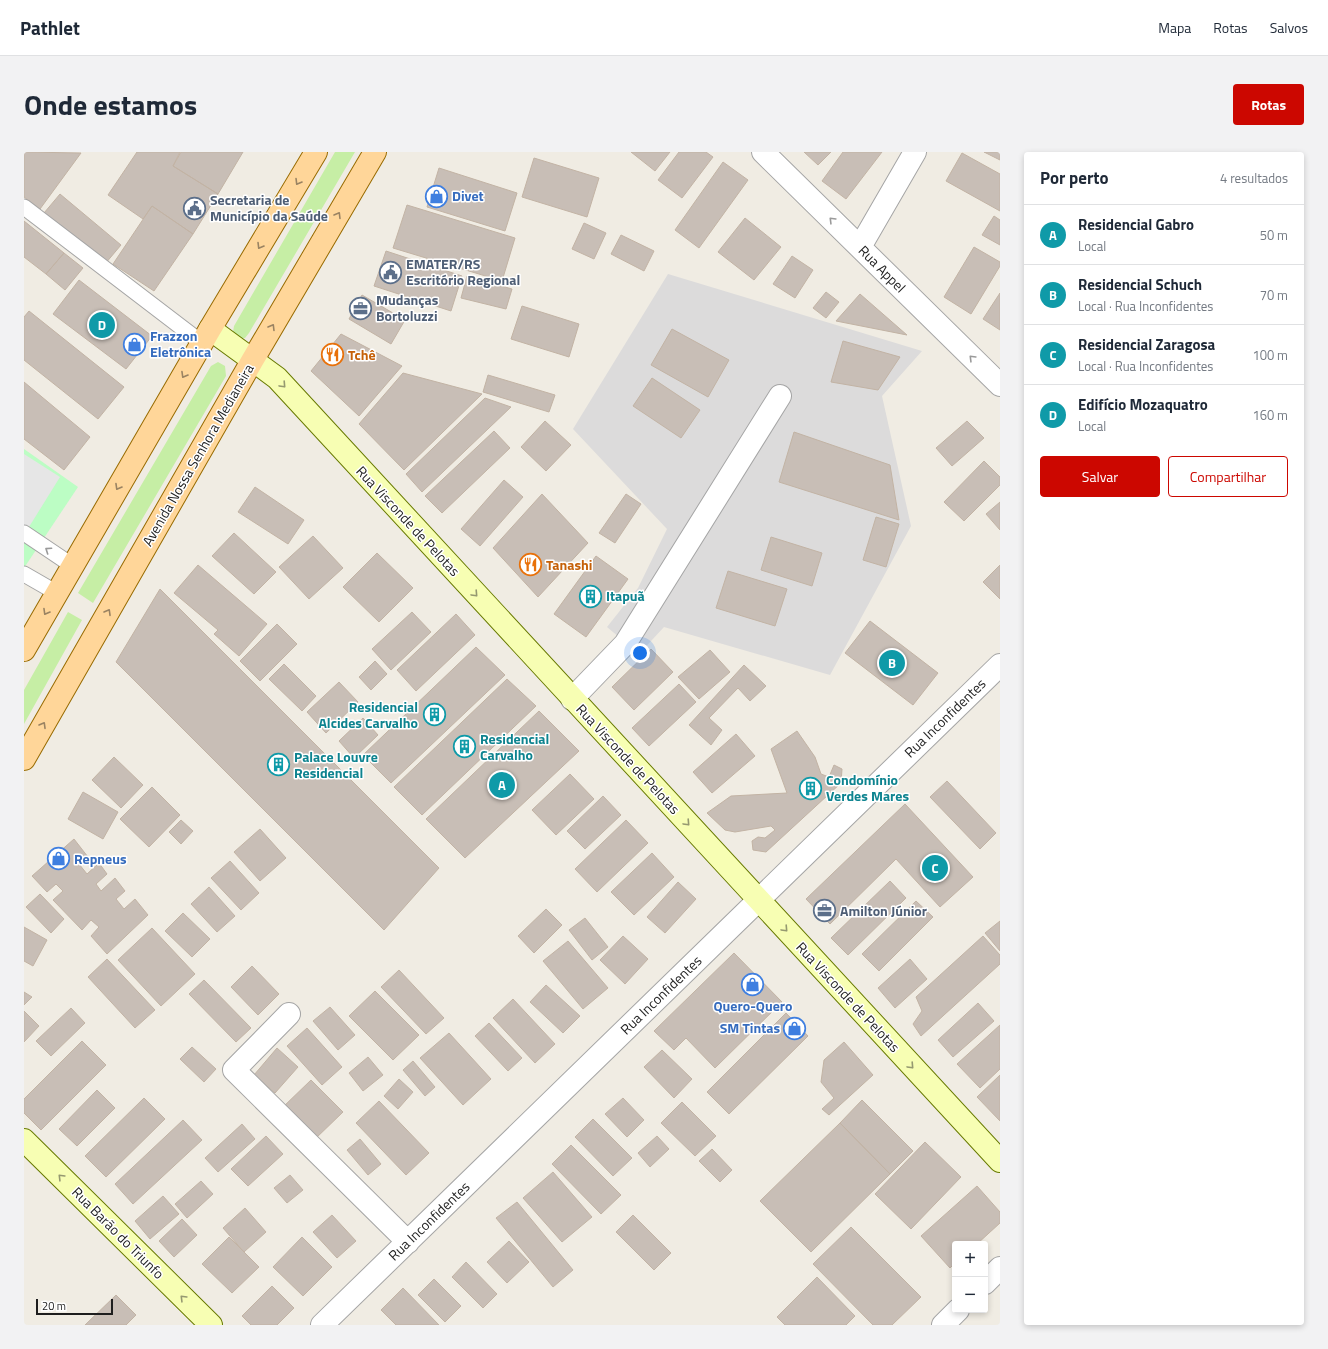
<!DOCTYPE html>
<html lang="pt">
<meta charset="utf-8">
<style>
body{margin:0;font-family:"Titillium Web",sans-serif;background:#f2f2f3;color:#1f2937}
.controls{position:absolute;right:12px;bottom:12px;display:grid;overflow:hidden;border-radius:4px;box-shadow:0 2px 6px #0003}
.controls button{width:36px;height:36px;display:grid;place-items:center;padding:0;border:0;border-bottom:1px solid #e0e1e3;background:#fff;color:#1f2937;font:20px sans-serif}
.scale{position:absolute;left:12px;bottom:10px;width:77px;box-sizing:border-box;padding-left:4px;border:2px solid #1e1e1e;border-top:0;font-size:11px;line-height:14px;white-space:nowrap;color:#1e1e1e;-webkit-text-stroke:3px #fff;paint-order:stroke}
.you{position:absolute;left:616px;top:501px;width:14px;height:14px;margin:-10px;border:3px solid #fff;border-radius:50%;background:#1a73e8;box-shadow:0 0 0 6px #1a73e833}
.badge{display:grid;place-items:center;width:26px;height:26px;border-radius:50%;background:#cc0700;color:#fff;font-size:13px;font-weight:700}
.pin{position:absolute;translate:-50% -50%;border:2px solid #fff;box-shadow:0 1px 4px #0006}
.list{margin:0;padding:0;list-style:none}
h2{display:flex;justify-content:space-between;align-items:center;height:52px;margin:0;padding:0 16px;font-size:17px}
h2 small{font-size:13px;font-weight:400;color:#747a83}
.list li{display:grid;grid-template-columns:26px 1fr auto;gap:12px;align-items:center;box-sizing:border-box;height:60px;padding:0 16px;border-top:1px solid #e0e1e3}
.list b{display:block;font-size:15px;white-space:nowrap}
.list p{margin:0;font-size:13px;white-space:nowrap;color:#747a83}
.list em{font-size:13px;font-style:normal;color:#747a83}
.actions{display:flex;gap:8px;padding:12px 16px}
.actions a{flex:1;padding:9px 0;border:1px solid #cc0700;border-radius:4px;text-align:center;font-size:14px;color:#cc0700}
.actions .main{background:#cc0700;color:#fff}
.map{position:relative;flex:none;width:976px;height:1173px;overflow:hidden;border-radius:4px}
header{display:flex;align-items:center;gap:24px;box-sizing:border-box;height:56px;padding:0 20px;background:#fff;border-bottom:1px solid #e0e1e3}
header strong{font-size:19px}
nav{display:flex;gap:22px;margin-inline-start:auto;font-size:14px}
.intro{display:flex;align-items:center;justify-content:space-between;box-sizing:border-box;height:96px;padding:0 24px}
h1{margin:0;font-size:28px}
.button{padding:10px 18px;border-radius:4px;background:#cc0700;color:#fff;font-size:14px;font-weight:700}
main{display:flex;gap:24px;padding:0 24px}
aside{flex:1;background:#fff;border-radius:4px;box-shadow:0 2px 6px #0003}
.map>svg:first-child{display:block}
.residential{fill:#dcdbdb}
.grass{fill:#c6eea5}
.park{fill:#bcfdc4}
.parking{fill:#e6e6e6}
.building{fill:#c8beb6;stroke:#c2b3a4}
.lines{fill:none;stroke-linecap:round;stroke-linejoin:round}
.lane-casing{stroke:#a5a5a5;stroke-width:17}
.street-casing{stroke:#a5a5a5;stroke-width:24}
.secondary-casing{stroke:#687a00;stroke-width:24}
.primary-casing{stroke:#986b00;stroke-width:24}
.lane{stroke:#fff;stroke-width:15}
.street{stroke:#fff;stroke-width:22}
.secondary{stroke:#f7feb3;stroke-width:22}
.primary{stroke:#ffd699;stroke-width:22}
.oneway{stroke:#9a8362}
.oneway2{stroke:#9a9a9a}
.oneway3{stroke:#959970}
.labels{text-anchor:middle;stroke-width:3;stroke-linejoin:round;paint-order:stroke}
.shop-label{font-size:14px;font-weight:bold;fill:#366cbe;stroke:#fff;text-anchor:start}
.service-label{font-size:14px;font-weight:bold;fill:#4e5e75;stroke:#fff;text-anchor:start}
.street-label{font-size:14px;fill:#1e1e1e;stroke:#fff}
.food-label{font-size:14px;font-weight:bold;fill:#c56008;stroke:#fff;text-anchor:start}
.culture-label{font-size:14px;font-weight:bold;fill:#0d838f;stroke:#fff;text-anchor:start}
</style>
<header>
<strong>Pathlet</strong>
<nav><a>Mapa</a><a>Rotas</a><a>Salvos</a></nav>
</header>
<div class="intro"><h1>Onde estamos</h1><a class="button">Rotas</a></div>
<main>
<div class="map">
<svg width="976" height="1173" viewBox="0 0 976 1173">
<rect width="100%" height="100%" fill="#f0ece3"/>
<path class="residential" d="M 644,122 L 898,199 L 858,244 L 887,374 L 806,523 L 640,475 L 615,502 L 583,475 L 614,436 L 643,377 L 549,277 Z"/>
<path class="grass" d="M 311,0 L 331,0 L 225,181 L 221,186 L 215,187 L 209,180 L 210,174 Z
M 194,210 L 201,214 L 202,224 L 69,451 L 54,441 L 187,214 Z
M 44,460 L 58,468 L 0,572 L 0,538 Z"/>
<path class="park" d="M 0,297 L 54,335 L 0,416 Z"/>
<path class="parking" d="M 0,302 L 36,325 L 0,383 Z"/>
<path class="building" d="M 0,0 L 57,1 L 16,57 L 0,45 Z
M 113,0 L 156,0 L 149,14 L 194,42 L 169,82 L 128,54 L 119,67 L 84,43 Z
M 157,0 L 219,0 L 194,42 L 149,14 Z
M 607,0 L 646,0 L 631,19 Z
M 655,0 L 682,0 L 689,5 L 658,46 L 634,28 Z
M 780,0 L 807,0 L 794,13 Z
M 819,0 L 858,0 L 822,47 L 798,29 Z
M 960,0 L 976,0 L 976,8 Z
M 938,1 L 976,22 L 976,59 L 922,29 Z
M 510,6 L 575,26 L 563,65 L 498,45 Z
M 699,10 L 724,28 L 675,96 L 651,78 Z
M 415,16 L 493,41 L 481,79 L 403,55 Z
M 36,42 L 97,93 L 81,112 L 20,61 Z
M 383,53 L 491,86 L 478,129 L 369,96 Z
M 128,54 L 169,82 L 130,139 L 89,112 Z
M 970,64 L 976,68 L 976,93 L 958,83 Z
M 721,66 L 757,95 L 730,128 L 694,100 Z
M 0,69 L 40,101 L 22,122 L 0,105 Z
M 560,71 L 582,81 L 570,107 L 548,97 Z
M 597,83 L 630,99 L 620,119 L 587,102 Z
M 950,95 L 976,110 L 976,114 L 947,162 L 920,145 Z
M 362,99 L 438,124 L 427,159 L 350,134 Z
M 40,101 L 59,116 L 41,138 L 22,122 Z
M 768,104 L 789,118 L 771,146 L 749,132 Z
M 443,124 L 488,137 L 482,157 L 437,146 Z
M 55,128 L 128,184 L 102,217 L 29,162 Z
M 802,140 L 815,150 L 802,166 L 789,156 Z
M 976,141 L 976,178 L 959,167 Z
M 836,142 L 883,183 L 812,169 Z
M 338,143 L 381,168 L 367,192 L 325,167 Z
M 498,154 L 555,172 L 545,205 L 487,187 Z
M 5,159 L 100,235 L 74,267 L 0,208 L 0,165 Z
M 648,177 L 705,208 L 684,245 L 627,213 Z
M 317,182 L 378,214 L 335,264 L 287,219 Z
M 819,189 L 876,205 L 854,238 L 807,230 Z
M 379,221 L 458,242 L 380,318 L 335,272 Z
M 464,223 L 531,243 L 525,260 L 459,240 Z
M 628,226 L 676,258 L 657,286 L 609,254 Z
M 0,230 L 66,285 L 40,318 L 0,287 Z
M 461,246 L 487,255 L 398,340 L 382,322 Z
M 521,269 L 547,293 L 522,319 L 497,295 Z
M 943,269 L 960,286 L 928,314 L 912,296 Z
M 470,279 L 486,296 L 418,361 L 401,344 Z
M 770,280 L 866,313 L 875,368 L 755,330 Z
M 960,309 L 976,325 L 976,333 L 940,369 L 920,350 Z
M 480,328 L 499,345 L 456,394 L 437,377 Z
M 231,335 L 280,368 L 264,392 L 214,360 Z
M 518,342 L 564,391 L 514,445 L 469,396 Z
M 602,342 L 617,352 L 591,391 L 575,381 Z
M 976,350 L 976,378 L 962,362 Z
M 852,365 L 875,372 L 862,415 L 839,408 Z
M 210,381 L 252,420 L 230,442 L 188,404 Z
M 289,384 L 319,416 L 285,447 L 255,415 Z
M 747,385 L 798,401 L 788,434 L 737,418 Z
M 353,401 L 389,436 L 355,470 L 319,435 Z
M 572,404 L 604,427 L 562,485 L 530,462 Z
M 174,413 L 243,472 L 215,504 L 190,482 L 194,478 L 150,441 Z
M 976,413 L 976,447 L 959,430 Z
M 704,419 L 763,437 L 751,474 L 692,456 Z
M 136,437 L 415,716 L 360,778 L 92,510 Z
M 388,460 L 407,480 L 367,518 L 348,497 Z
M 432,462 L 451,483 L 392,539 L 373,518 Z
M 846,469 L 914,521 L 889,553 L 821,501 Z
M 253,472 L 273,492 L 236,529 L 216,509 Z
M 452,495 L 481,523 L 367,631 L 339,603 Z
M 627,497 L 649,520 L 610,558 L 588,535 Z
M 686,498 L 706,520 L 675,547 L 654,525 Z
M 351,509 L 363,522 L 347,538 L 335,525 Z
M 260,512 L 292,544 L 278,559 L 245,527 Z
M 720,513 L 742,534 L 726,549 L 714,536 L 685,566 L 698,578 L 687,593 L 665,573 Z
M 483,527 L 512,554 L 398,663 L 370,635 Z
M 315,530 L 334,550 L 302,581 L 283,560 Z
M 655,532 L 672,550 L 625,594 L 608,576 Z
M 515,559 L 555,599 L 441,706 L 402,667 Z
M 339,566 L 354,583 L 330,606 L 315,589 Z
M 773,579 L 791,605 L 797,622 L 805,625 L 810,613 L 818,617 L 817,631 L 742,700 L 729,698 L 728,689 L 734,685 L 741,686 L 751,678 L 747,674 L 711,680 L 701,678 L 683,661 L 707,644 L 763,641 L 747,597 Z
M 712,582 L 731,604 L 688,641 L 669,620 Z
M 90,605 L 119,633 L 97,656 L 68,628 Z
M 546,622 L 570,647 L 532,683 L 508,658 Z
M 923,629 L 972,681 L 956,697 L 906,645 Z
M 128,635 L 156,663 L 125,695 L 96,667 Z
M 59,640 L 94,660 L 79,687 L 44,667 Z
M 579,644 L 597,663 L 561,697 L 543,679 Z
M 881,652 L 949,725 L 916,755 L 872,707 L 806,772 L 782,747 Z
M 157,668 L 169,679 L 157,692 L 145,680 Z
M 602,668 L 624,691 L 573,740 L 551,717 Z
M 236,677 L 262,706 L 236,729 L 210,700 Z
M 50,687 L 64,705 L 55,712 L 63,722 L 75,711 L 83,722 L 72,732 L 77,739 L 91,726 L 101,739 L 92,747 L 100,757 L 111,747 L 124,763 L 83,802 L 67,784 L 75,775 L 67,768 L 58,778 L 29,748 L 39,739 L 32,732 L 23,740 L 8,724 Z
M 628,701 L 650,725 L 610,763 L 587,740 Z
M 206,709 L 235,741 L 217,758 L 187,726 Z
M 866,729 L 882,746 L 824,803 L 807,786 Z
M 654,730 L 672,747 L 641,781 L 623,765 Z
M 185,735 L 211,764 L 193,780 L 167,752 Z
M 16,742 L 40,767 L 27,781 L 2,755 Z
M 892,749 L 909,765 L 855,819 L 838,802 Z
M 522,757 L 538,773 L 510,801 L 494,784 Z
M 159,761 L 186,787 L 168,805 L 141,779 Z
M 561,766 L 584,795 L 568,808 L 545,778 Z
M 976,769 L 976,799 L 961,781 Z
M 0,775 L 23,788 L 9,814 L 0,809 Z
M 128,776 L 171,822 L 137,854 L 94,808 Z
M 599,784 L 624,807 L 601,832 L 576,808 Z
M 959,784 L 976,803 L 976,812 L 897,884 L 889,872 L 898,859 L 892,845 Z
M 544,789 L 584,836 L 559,857 L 519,809 Z
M 710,801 L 758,850 L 691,916 L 662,886 L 650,898 L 630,879 Z
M 83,807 L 131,858 L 111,876 L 64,825 Z
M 886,807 L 903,827 L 871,856 L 854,836 Z
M 228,814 L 255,842 L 234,863 L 207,835 Z
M 375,818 L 420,866 L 402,882 L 357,835 Z
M 180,828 L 227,876 L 212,890 L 165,842 Z
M 522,833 L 556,864 L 539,881 L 506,850 Z
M 351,839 L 395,883 L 369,908 L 325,864 Z
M 0,840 L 8,845 L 0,853 Z
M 489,847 L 531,892 L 511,911 L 469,866 Z
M 954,851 L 970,869 L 929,905 L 914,888 Z
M 306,855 L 331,883 L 314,898 L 289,869 Z
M 47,856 L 61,871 L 27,904 L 12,889 Z
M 0,859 L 15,874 L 0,890 Z
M 762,861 L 784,884 L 705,962 L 683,940 Z
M 465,871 L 498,906 L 484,919 L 451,884 Z
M 976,873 L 976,917 L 956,936 L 933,912 Z
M 283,876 L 318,915 L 298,933 L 263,894 Z
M 425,881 L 467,927 L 439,953 L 396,906 Z
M 58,889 L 82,913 L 17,978 L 0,961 L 0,947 Z
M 820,890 L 849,923 L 805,963 L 798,957 L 810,946 L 797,930 L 800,908 Z
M 168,895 L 192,917 L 180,930 L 156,907 Z
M 253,896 L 274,915 L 251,941 L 230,923 Z
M 638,898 L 668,927 L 650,946 L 620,915 Z
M 344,905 L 359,923 L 339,939 L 325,921 Z
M 389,909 L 411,935 L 401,944 L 379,918 Z
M 976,923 L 976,969 L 953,945 Z
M 375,927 L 389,940 L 374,957 L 360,944 Z
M 287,928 L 319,960 L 290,988 L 258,956 Z
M 73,938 L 91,956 L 53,994 L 35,977 Z
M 120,946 L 141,967 L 82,1025 L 61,1004 Z
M 599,946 L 620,968 L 603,985 L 581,962 Z
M 838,948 L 889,999 L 866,1022 L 816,971 Z
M 355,949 L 405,1001 L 382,1023 L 332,971 Z
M 658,950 L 692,984 L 671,1004 L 637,971 Z
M 569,967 L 608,1006 L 589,1024 L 551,985 Z
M 159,968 L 178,988 L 109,1052 L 91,1032 Z
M 816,971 L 866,1022 L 787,1100 L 736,1049 Z
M 218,972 L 231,987 L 194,1020 L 181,1006 Z
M 242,984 L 259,1002 L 224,1034 L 207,1017 Z
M 633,984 L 645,997 L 626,1015 L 614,1001 Z
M 336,987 L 357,1012 L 344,1023 L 323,998 Z
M 901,990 L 937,1025 L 887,1077 L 851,1042 Z
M 547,993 L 597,1043 L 577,1062 L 528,1012 Z
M 688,997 L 708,1018 L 696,1030 L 675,1009 Z
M 529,1020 L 568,1065 L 538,1090 L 499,1046 Z
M 266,1023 L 279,1038 L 263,1051 L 250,1036 Z
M 177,1029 L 189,1042 L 163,1066 L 151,1052 Z
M 953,1034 L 976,1060 L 976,1071 L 953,1092 L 931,1092 L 931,1111 L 926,1116 L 897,1084 Z
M 139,1044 L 155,1062 L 126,1087 L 111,1069 Z
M 493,1050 L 549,1118 L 529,1135 L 472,1066 Z
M 221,1056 L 242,1080 L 220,1100 L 199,1076 Z
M 308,1063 L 332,1089 L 313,1106 L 289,1080 Z
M 609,1063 L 647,1101 L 630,1118 L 592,1080 Z
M 158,1067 L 173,1083 L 150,1105 L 135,1089 Z
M 827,1075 L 897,1145 L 868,1173 L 849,1173 L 789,1112 Z
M 205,1085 L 235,1115 L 208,1141 L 178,1112 Z
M 278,1085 L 308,1115 L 279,1144 L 249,1115 Z
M 485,1089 L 505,1110 L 483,1131 L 463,1110 Z
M 442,1110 L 473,1142 L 459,1156 L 428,1125 Z
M 793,1125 L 831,1164 L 822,1173 L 761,1173 L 753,1165 Z
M 410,1127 L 437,1154 L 421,1170 L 394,1143 Z
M 248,1134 L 270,1156 L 253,1173 L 227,1173 L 218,1164 Z
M 379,1136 L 415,1173 L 372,1173 L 357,1158 Z
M 92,1143 L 112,1163 L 102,1173 L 61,1173 Z"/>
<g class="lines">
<defs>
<path id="lane" d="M 0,55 L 178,191
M 0,381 L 49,414
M 0,422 L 33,441"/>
<path id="street" d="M 739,0 L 976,233
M 836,95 L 891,0
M 548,547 L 601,492 L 756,244
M 265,862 L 210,918 L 384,1090
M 961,1131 L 976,1116
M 298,1173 L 976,513
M 919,1173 L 934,1158"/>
<path id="secondary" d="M 186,177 L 253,226 L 976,1009
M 0,988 L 187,1173"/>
<path id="primary" d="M 0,498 L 186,177 L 292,0
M 0,607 L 228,209 L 351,0"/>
</defs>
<use href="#lane" class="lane-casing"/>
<use href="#street" class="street-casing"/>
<use href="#secondary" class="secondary-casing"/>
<use href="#primary" class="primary-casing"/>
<use href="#lane" class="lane"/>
<use href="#street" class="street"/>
<use href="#secondary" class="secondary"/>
<use href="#primary" class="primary"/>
</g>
<defs><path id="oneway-chevron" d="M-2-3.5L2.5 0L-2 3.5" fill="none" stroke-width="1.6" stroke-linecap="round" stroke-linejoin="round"/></defs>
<g class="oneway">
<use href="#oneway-chevron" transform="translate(274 30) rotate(121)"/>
<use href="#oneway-chevron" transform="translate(314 63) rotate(-59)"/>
<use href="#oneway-chevron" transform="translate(236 94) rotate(121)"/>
<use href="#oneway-chevron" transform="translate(248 175) rotate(-59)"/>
<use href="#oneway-chevron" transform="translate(160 223) rotate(120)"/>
<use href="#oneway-chevron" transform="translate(94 335) rotate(120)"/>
<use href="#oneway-chevron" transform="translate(22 460) rotate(120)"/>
<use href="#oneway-chevron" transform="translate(84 460) rotate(-60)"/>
<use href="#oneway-chevron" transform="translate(19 573) rotate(-60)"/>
</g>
<g class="oneway2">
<use href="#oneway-chevron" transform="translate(808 68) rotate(-135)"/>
<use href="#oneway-chevron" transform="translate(948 206) rotate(-135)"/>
<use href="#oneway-chevron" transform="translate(24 398) rotate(-146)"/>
</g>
<g class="oneway3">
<use href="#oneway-chevron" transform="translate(259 233) rotate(47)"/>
<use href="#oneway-chevron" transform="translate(451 442) rotate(47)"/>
<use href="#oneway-chevron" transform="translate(663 671) rotate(47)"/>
<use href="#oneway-chevron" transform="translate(761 777) rotate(47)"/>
<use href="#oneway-chevron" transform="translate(887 914) rotate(47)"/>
<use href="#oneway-chevron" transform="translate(37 1025) rotate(-135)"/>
<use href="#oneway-chevron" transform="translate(159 1146) rotate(-135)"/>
</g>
<defs>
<symbol id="shop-ring" viewBox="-11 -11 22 22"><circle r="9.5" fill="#fff" stroke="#3f7fe0" stroke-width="1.5"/><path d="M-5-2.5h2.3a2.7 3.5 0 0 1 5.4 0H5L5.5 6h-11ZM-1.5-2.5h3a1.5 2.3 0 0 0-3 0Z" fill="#3f7fe0"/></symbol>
<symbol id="civic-ring" viewBox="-11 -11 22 22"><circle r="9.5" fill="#fff" stroke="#5c6f8a" stroke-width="1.5"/><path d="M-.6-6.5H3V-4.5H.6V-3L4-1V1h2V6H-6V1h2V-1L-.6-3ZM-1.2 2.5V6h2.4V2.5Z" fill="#5c6f8a"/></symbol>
<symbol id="office-ring" viewBox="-11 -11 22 22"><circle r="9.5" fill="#fff" stroke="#5c6f8a" stroke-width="1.5"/><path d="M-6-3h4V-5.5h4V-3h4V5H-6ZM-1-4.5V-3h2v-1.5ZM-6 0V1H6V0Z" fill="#5c6f8a"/></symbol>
<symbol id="restaurant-ring" viewBox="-11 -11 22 22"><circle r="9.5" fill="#fff" stroke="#e8710a" stroke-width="1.5"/><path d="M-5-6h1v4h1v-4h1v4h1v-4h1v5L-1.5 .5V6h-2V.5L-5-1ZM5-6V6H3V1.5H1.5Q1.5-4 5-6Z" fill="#e8710a"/></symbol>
<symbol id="building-ring" viewBox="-11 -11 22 22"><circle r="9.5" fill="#fff" stroke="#0f9aa8" stroke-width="1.5"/><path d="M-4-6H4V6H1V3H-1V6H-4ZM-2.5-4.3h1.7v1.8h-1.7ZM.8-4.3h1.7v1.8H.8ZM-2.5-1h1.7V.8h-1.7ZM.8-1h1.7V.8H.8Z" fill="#0f9aa8"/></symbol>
</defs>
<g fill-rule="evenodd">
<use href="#shop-ring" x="400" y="32" width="25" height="25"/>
<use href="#civic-ring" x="158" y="44" width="25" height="25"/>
<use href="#civic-ring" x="354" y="108" width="25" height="25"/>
<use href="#office-ring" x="324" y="144" width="25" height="25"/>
<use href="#shop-ring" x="98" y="180" width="25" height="25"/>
<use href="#restaurant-ring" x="296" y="190" width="25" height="25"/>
<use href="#restaurant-ring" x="494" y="400" width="25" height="25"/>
<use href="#building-ring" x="554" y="432" width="25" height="25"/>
<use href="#building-ring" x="398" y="550" width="25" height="25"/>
<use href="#building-ring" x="428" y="582" width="25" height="25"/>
<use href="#building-ring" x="242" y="600" width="25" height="25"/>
<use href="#building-ring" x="774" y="624" width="25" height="25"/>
<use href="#shop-ring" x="22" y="694" width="25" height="25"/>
<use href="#office-ring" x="788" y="746" width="25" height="25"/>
<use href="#shop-ring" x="716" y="820" width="25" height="25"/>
<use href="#shop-ring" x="758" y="864" width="25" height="25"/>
</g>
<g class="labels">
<g class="shop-label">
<text x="428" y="49">Divet</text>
<text x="126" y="189">Frazzon<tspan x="126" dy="16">Eletrônica</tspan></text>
<text x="50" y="712">Repneus</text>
<text x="729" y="859" text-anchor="middle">Quero-Quero</text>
<text x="756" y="881" text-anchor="end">SM Tintas</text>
</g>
<g class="service-label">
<text x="186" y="53">Secretaria de<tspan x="186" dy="16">Município da Saúde</tspan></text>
<text x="382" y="117">EMATER/RS<tspan x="382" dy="16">Escritório Regional</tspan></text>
<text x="352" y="153">Mudanças<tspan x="352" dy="16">Bortoluzzi</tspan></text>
<text x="816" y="764">Amilton Júnior</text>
</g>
<g class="street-label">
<text transform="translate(858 117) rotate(45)" y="5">Rua Appel</text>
<text transform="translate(174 303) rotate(-60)" y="5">Avenida Nossa Senhora Medianeira</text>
<text transform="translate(384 369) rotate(47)" y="5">Rua Visconde de Pelotas</text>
<text transform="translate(921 566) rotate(-44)" y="5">Rua Inconfidentes</text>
<text transform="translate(604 607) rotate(47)" y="5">Rua Visconde de Pelotas</text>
<text transform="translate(637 843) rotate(-44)" y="5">Rua Inconfidentes</text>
<text transform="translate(824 845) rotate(47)" y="5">Rua Visconde de Pelotas</text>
<text transform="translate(405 1069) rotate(-44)" y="5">Rua Inconfidentes</text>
<text transform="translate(94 1081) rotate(45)" y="5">Rua Barão do Triunfo</text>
</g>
<g class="food-label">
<text x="324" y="208">Tchê</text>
<text x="522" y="418">Tanashi</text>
</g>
<g class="culture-label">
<text x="582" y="449">Itapuã</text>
<text x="394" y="560" text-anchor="end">Residencial<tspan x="394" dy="16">Alcides Carvalho</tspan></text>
<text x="456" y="592">Residencial<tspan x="456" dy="16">Carvalho</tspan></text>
<text x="270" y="610">Palace Louvre<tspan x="270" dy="16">Residencial</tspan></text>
<text x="802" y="633">Condomínio<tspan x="802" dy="16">Verdes Mares</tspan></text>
</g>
</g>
</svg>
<div class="controls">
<button>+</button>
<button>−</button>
</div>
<div class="scale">20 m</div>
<div class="you"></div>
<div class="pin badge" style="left:478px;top:633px;background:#0f9aa8">A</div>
<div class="pin badge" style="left:868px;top:511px;background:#0f9aa8">B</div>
<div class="pin badge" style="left:911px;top:716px;background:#0f9aa8">C</div>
<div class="pin badge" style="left:78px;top:173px;background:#0f9aa8">D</div>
</div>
<aside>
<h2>Por perto<small>4 resultados</small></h2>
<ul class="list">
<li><span class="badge" style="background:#0f9aa8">A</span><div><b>Residencial Gabro</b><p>Local</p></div><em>50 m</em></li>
<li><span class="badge" style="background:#0f9aa8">B</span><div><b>Residencial Schuch</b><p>Local · Rua Inconfidentes</p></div><em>70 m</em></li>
<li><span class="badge" style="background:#0f9aa8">C</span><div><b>Residencial Zaragosa</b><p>Local · Rua Inconfidentes</p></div><em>100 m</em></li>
<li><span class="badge" style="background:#0f9aa8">D</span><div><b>Edifício Mozaquatro</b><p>Local</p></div><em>160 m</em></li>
</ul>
<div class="actions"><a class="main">Salvar</a><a>Compartilhar</a></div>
</aside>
</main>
